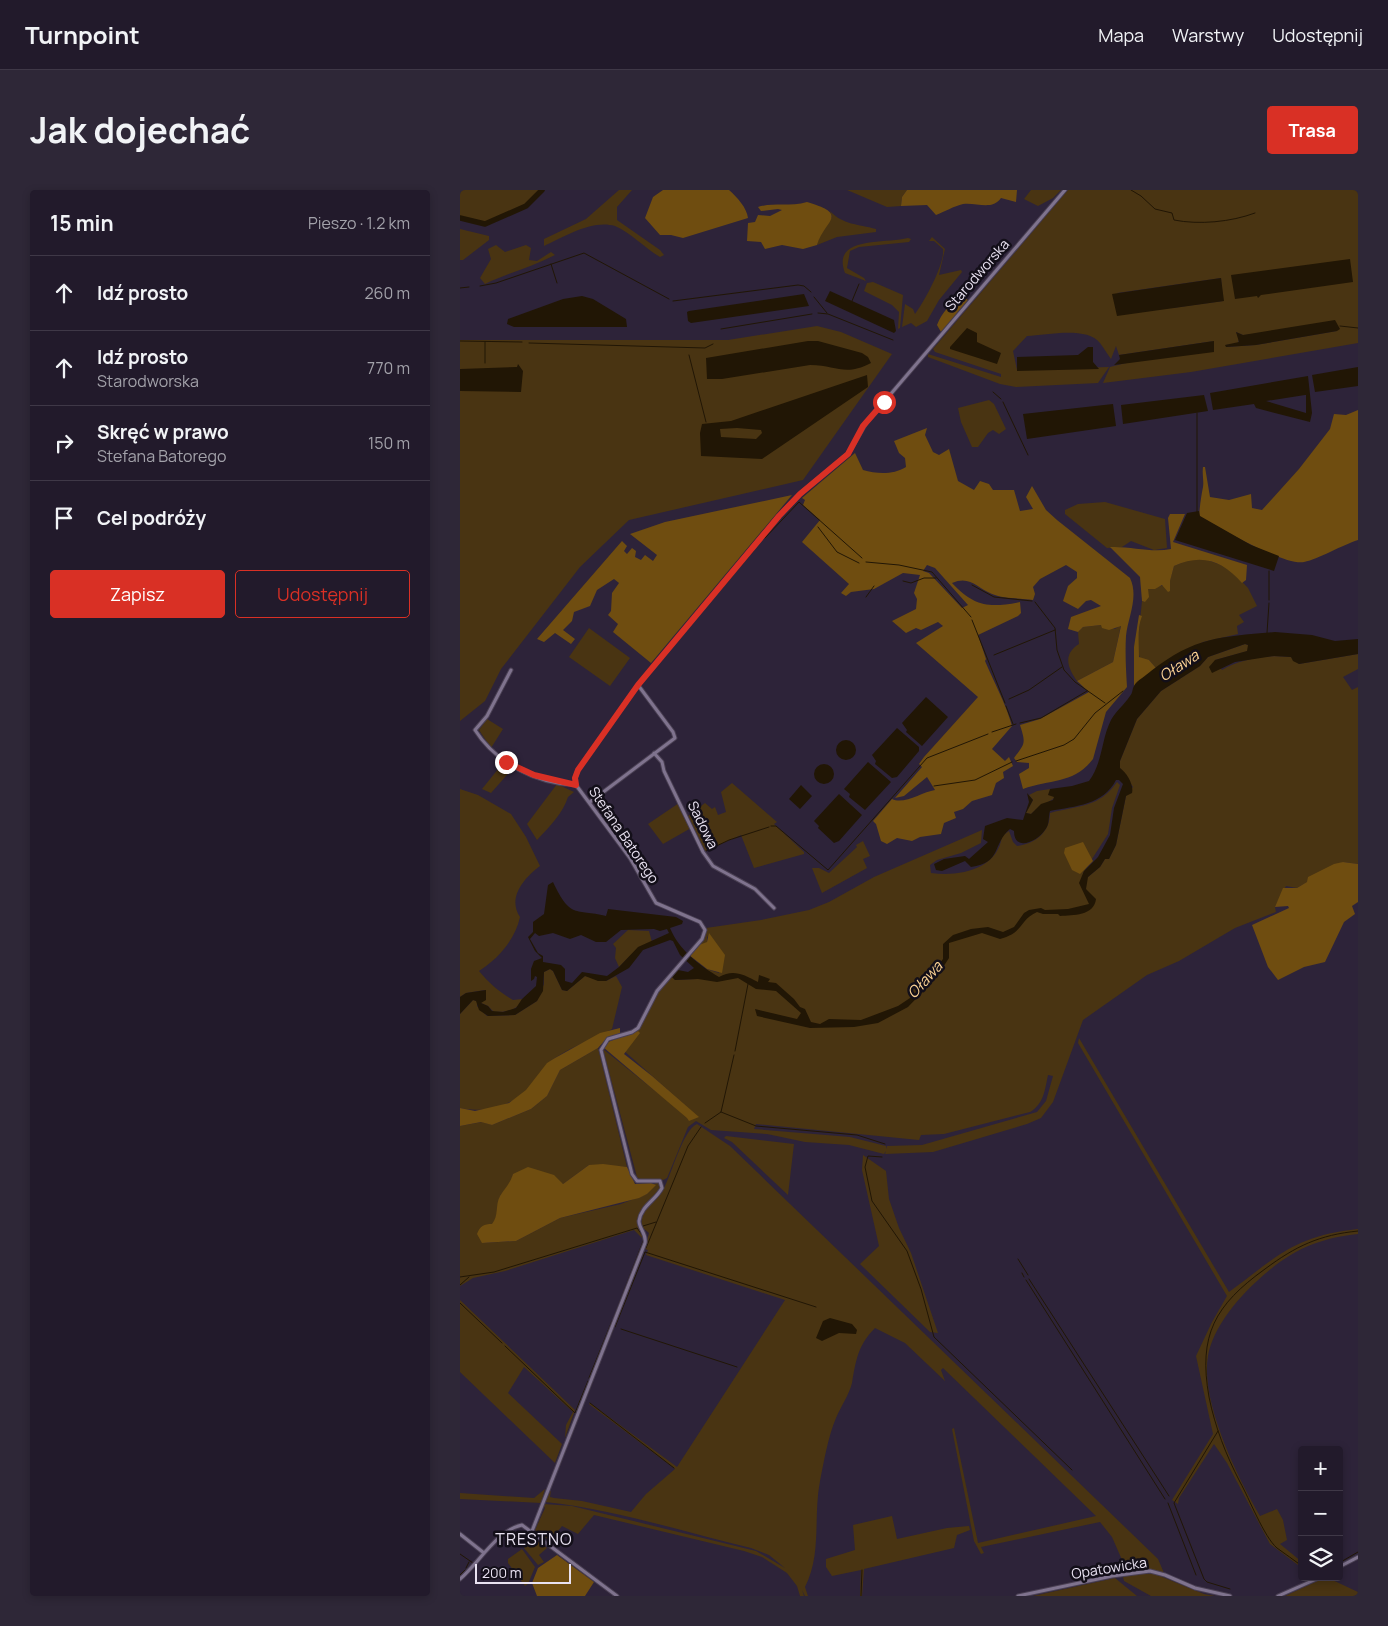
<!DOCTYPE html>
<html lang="pl">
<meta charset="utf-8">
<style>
body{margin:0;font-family:Manrope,sans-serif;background:#2e2737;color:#f1f3f6}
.controls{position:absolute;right:15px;bottom:15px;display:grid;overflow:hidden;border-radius:5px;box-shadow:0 2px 8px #0003}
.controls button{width:45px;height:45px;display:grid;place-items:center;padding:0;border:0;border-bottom:1px solid #3f3847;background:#221a2b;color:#f1f3f6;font:25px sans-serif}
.scale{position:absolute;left:15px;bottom:12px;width:96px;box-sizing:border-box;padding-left:5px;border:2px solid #e9e2f1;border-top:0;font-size:14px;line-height:18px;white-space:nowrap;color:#e9e2f1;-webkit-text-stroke:4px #130f19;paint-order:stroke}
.stop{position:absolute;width:15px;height:15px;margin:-11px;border:4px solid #d93025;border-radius:50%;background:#fff}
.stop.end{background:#d93025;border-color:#fff;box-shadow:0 1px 5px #0008}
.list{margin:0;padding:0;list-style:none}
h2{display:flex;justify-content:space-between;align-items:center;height:65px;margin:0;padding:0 20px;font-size:21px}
h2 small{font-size:16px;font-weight:400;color:#a2a1a9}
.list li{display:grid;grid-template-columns:32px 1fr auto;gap:15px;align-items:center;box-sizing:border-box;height:75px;padding:0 20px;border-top:1px solid #3f3847}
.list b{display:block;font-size:19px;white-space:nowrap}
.list p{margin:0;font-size:16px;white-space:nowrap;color:#a2a1a9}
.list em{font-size:16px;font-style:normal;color:#a2a1a9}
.actions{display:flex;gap:10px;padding:15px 20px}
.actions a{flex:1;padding:11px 0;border:1px solid #d93025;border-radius:5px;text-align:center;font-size:18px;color:#d93025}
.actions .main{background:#d93025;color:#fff}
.icon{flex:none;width:28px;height:28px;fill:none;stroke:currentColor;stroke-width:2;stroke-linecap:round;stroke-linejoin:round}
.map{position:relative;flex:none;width:898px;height:1406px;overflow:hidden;border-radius:5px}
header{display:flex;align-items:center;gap:30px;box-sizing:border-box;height:70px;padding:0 25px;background:#221a2b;border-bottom:1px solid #3f3847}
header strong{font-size:24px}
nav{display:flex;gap:28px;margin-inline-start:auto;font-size:18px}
.intro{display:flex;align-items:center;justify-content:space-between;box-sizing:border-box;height:120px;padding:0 30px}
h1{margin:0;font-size:35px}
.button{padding:12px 22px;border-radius:5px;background:#d93025;color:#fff;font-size:18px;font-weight:700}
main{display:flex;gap:30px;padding:0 30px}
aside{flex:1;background:#221a2b;border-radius:5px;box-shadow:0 2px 8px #0003}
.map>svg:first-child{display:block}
.green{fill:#493412;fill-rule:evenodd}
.forest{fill:#6f4d10;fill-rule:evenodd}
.water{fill:#211605;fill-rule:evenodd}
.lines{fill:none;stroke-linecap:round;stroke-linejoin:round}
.stream{stroke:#211605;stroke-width:1}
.river{stroke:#211605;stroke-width:5.5}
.minor-casing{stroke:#493f52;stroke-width:5}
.minor{stroke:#7f738e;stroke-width:3}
.route{stroke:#d93025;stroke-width:6}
.labels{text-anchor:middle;stroke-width:5;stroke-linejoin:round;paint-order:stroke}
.street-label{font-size:14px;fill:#e9e2f1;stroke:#130f19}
.water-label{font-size:15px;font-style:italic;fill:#fdd394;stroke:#130f19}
.quarter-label{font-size:16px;letter-spacing:1px;fill:#e9e2f1;stroke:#130f19}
</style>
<header>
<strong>Turnpoint</strong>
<nav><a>Mapa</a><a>Warstwy</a><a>Udostępnij</a></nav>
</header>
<div class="intro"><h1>Jak dojechać</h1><a class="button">Trasa</a></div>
<main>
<aside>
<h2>15 min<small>Pieszo · 1.2 km</small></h2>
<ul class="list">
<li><svg class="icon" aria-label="ahead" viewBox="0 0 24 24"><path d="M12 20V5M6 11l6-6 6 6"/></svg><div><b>Idź prosto</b></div><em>260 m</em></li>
<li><svg class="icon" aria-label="ahead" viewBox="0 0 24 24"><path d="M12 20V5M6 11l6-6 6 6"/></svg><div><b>Idź prosto</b><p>Starodworska</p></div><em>770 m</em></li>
<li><svg class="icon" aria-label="right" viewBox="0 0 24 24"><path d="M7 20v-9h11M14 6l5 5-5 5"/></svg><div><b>Skręć w prawo</b><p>Stefana Batorego</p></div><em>150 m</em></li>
<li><svg class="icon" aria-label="arrive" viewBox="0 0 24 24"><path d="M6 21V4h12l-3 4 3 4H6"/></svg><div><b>Cel podróży</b></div></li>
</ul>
<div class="actions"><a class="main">Zapisz</a><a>Udostępnij</a></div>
</aside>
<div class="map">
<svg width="898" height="1406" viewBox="0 0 898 1406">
<rect width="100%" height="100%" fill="#2d2339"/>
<path class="green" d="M 0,0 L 80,0 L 64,16 L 25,34 L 0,27 Z
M 159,0 L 172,0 L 157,17 L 157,30 L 200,60 L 204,65 L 200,67 C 185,58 171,43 155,36 C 133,29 103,47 84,56 L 84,49 L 126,29 Z
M 387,0 L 447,0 L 442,7 L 441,16 L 427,17 Z
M 571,0 L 601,0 L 593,8 L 578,16 L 564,9 Z
M 608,0 L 898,0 L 898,153 L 731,182 L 643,193 L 650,177 L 754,151 L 659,165 L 656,156 L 651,169 C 647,164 644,158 640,153 C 627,136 587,145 567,146 L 553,161 L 557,180 L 649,177 L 638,193 L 556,197 L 540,194 L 468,167 L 468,164 L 541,187 L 541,184 L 475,162 L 473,159 ZM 761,88 L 763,111 L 712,118 L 657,103 ZM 877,141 L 796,155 L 766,157 L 766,155 L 778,153 L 779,149 L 776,142 L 783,145 Z
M 370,21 C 383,35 398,34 416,39 L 416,42 L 377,47 L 357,55 L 360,44 L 372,27 Z
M 0,39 L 29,46 L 29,50 L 3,70 L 0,70 Z
M 472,47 L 485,59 L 479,85 L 501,80 L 502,82 L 479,110 L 467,131 L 456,137 L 451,133 L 442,137 L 445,114 L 453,119 L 455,124 C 464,112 485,74 483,59 L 474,51 L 469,51 Z
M 448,48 L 451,49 L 449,52 L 399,57 L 390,61 L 387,78 L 404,88 L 406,91 L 385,83 C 371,46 424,54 448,48 Z
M 36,55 L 45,62 L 66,55 L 71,58 L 69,70 L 77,71 L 91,62 L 95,65 C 72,77 48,83 25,94 L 20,88 L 31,69 L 28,59 Z
M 413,92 L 443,105 L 440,138 L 438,139 L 439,122 L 432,115 L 404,101 L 407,93 Z
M 357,136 L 381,142 L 432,164 L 343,290 L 169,330 L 120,377 L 41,479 L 25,511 L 0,531 L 0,150 L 268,150 Z
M 529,210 L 534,214 L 546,239 L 539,244 L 533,240 L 528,243 L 518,257 L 512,257 L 501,232 L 498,218 Z
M 645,312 L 705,329 L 707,358 L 694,360 L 671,351 L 662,357 L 647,358 L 605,324 L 605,320 L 618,314 Z
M 742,368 L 769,378 L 788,398 L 797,416 L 779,425 L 784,432 L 777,436 L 778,444 L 743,452 L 696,478 L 689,470 L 681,470 L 677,460 L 682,411 L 685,412 L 688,399 L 709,394 L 714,376 L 726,371 Z
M 641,435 L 655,439 L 661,435 L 653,472 L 617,491 C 607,477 603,464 619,454 L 618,442 L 623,437 Z
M 129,438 L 170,468 L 150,496 L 109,467 Z
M 785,454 L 788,455 L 788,461 L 755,470 L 762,480 C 780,469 809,464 830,467 C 833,467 837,472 839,474 L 898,464 L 898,479 L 883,487 L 892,500 L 898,497 L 898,674 L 883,672 L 837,698 L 826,696 L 815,717 L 816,722 L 775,738 L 719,771 L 687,785 L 623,830 L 593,912 L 581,928 L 567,934 L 473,962 L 425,964 L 426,961 L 424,964 L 389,955 L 345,952 L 307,944 L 251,940 L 236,931 L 228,937 L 207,988 L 203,990 C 194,987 184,994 177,987 L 143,859 L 199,904 L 238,927 L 152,850 L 169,846 L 180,838 L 194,808 L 211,786 L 215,790 L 237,789 L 247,779 L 259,783 L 247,745 L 247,752 L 245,755 L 239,755 L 245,746 L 246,738 L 301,730 L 349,720 L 369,712 L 414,687 L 522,640 L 521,653 L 501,663 L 477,670 L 470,675 L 471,683 C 500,687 538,679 542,646 L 549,641 L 553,652 L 557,656 C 575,654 590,642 590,623 C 619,615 639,618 657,592 L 660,595 L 652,618 L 648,644 L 623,683 L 628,687 L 640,677 L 645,669 L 649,669 L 656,655 L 666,606 L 673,597 L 660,578 L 660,571 L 677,529 L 701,501 L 740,476 L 748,467 ZM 588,885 L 593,886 L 586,911 L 577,922 L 462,955 L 427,956 L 426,959 L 426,956 L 390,947 L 294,939 L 296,934 L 459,950 L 461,945 L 484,944 L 570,922 C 584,914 585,899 588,885 Z
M 27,529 L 43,539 L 31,558 L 19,540 Z
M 43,573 L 53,578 L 31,603 L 22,599 Z
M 272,593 L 317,632 L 314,634 L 344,662 L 344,664 L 294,678 L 281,645 L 245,661 L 228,626 L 245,613 L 252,619 L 255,617 L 258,625 L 266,622 L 261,602 Z
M 97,594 L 114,602 L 108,607 C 103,623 90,636 77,650 L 67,634 Z
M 0,599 L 18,605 L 51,624 L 66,647 L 80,676 C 64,688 47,708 60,727 C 55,750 38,769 19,781 C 29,793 39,802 53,810 L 62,809 C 58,821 46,822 34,822 L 28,816 L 21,813 L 25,800 L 6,803 L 0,807 Z
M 590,599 L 590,602 L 595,607 C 589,613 579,616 571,624 L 566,623 L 573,610 L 569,605 L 577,601 Z
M 219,613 L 231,638 L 203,654 L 188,634 Z
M 403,651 L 410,666 L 403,669 L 407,678 L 362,703 L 352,678 L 359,678 L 369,683 L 397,657 L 396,655 Z
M 168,740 L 189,741 L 192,752 L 174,762 L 159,777 L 155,768 L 156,758 L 153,754 Z
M 90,779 L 93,781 L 102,800 L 107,801 L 125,786 L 146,791 L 156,786 L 162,797 L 152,839 C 133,849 113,856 95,868 C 83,876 76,889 67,900 C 50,917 22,923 0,918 L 0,824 L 13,810 L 17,811 L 17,816 L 27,826 L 55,825 L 77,811 L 84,794 L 84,782 Z
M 619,848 L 769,1102 C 818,1066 834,1046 898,1039 L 898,1044 C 857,1048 828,1062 797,1091 C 777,1109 753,1138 748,1166 C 740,1211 777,1287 800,1326 L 817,1319 L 823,1330 L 827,1350 L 820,1354 L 842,1372 L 842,1378 L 810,1354 L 767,1273 L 754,1254 L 719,1308 L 718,1314 L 712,1310 L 753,1244 L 736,1166 L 752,1132 L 767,1106 L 618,853 Z
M 138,858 L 167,977 L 129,975 L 103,994 L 53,984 L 51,993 L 40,1006 L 36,1029 L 23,1053 L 56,1051 L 100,1028 L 161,1014 L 187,1004 L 196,992 L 200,994 L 201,999 L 180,1024 L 177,1034 L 183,1045 L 182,1048 L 174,1040 L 45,1081 L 13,1088 L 0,1096 L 0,936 L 22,932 L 32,935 L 71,919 L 87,906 L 100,880 Z
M 237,934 L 270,956 L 698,1369 L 704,1383 L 680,1378 L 666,1379 L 652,1347 L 640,1332 L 521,1357 L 524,1363 L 521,1364 L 514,1351 L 492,1239 L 494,1238 L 518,1353 L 636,1326 L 483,1178 L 481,1180 L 485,1191 L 445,1153 L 415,1138 C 398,1155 396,1170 392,1193 C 389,1205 381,1216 376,1228 C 368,1247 364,1271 360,1291 C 353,1327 362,1364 345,1397 L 348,1406 L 345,1406 L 342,1400 L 344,1406 L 340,1406 L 337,1396 L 327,1383 L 302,1367 L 284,1361 L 134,1325 L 118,1344 L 102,1336 L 90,1351 L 75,1340 L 85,1318 L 83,1316 L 84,1314 L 112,1316 L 296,1361 L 325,1378 L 309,1365 L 291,1358 C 223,1342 155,1319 85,1312 L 91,1300 L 90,1307 L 94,1308 L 122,1311 L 171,1322 L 186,1304 L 215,1279 L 129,1214 L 130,1213 L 217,1277 L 325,1110 L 186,1065 L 188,1060 L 185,1059 L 189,1043 L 182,1037 C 178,1019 198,1013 204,998 C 212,983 223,940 237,934 Z
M 266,946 L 334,954 L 328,1005 L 272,952 L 264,948 Z
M 403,965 L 426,981 L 429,1009 L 439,1038 L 451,1063 L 478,1143 L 470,1142 L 400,1074 L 419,1056 L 402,980 Z
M 0,1110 L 115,1220 L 105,1248 L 106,1235 L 113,1222 L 64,1177 L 48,1203 L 102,1254 L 95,1273 L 0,1182 Z
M 85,1299 L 81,1313 L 0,1309 L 0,1303 L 74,1308 Z
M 432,1326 L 437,1349 L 487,1338 L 509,1336 L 510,1340 L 497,1345 L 494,1358 L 404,1379 L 402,1406 L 400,1406 L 401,1380 L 372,1386 L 366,1377 L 366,1369 L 395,1360 L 393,1335 Z
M 72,1347 L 87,1358 L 79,1365 L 84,1372 L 78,1375 L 64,1358 L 65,1354 Z
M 62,1359 L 75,1377 L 68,1394 L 65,1396 L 48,1373 L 48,1369 Z
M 675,1384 L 695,1384 L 744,1404 L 755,1406 L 691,1406 L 664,1391 L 663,1387 Z
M 866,1387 L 898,1402 L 898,1406 L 825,1406 Z
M 655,1388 L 677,1406 L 573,1406 Z"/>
<path class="forest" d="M 203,0 L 269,0 C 277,7 287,18 288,28 L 223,48 L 211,45 L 200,45 L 185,28 L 193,7 Z
M 447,0 L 557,0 L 556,12 L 541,8 C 532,21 516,12 503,14 C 494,16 484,22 476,25 L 467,15 L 441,16 L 442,7 Z
M 347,12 C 391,25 364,30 357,55 L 343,59 L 322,55 L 305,59 L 301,52 L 287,51 L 288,33 L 295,32 L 298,25 L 310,26 L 322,20 L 318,19 L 301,21 L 298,17 C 314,12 331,17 347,12 Z
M 500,105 L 508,110 L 481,142 L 477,135 C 482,122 490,115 500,105 Z
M 898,220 L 898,350 C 882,355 859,369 844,372 C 824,376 758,337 739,326 C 740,315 741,307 743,297 C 744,291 742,284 743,277 L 745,277 L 750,307 L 769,310 L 791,304 L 792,318 L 802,320 L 839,279 L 870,239 L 874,224 L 886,225 Z
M 467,238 L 465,245 L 473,262 L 479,265 L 489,259 L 498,291 L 514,300 L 520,291 L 529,294 L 533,300 L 554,300 L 560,321 L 573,319 L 566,307 L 572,296 L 586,320 L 597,330 L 670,388 C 679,407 668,427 666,446 C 665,463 666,480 667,497 L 646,522 L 633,569 C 614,594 591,589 563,599 L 559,584 L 569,578 L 569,573 L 557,572 L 554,568 C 565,553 566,554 560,535 L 580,529 L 629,502 L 617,491 L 653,472 L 661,436 L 649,440 L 642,438 L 641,435 L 623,437 L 618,442 L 608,439 L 611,427 L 641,416 L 631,410 L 626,411 L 618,419 L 603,411 L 608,396 L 617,388 L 617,382 L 606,375 L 580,389 L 573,397 L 575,404 L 573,410 C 560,408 544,409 532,404 C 517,398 510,385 492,393 C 515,417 529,418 560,412 L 561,423 L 558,426 L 518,445 L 526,469 L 525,471 C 534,492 546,514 552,536 L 532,559 L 545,571 L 549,567 L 553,576 L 543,582 L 544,588 L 536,593 L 532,605 L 512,611 L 503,619 L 494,622 L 496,628 L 484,633 L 481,644 L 460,647 L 452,651 L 437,648 L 427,654 L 421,651 L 416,634 L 413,631 L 432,609 C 444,615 462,602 475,600 L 467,587 L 444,606 L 435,608 L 462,577 L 459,574 L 464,567 L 518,507 L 456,453 L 483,436 L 478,432 L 461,440 L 456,438 L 446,443 L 432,431 L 456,419 L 457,409 L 454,403 L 460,385 L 443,383 L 414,399 L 391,402 L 386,406 L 381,403 L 389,394 L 342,352 L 360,330 L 343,315 L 345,310 L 342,308 L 395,263 L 403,280 C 417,284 433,285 446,277 L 445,268 L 439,263 L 434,251 ZM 467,375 L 475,378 L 508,415 L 502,418 L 469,383 L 463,381 Z
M 332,305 L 191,473 L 153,442 L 158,434 L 148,425 L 151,421 L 152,403 L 159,393 L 154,389 L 137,400 L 130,416 L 114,422 L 112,431 L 103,440 L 115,449 L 111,454 L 95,443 L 84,452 L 77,449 L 162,351 L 167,356 L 164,361 L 167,364 L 172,358 L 176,361 L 175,367 L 181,370 L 185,365 L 193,371 L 197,365 L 170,344 L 205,332 Z
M 710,324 L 725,324 L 713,352 L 787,375 L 786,390 L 782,393 C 763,371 742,363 714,376 L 710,391 L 710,401 L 708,402 L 702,395 L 695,399 L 688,399 L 689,407 L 685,412 L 682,411 L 680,387 L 650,357 C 671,356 691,363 711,359 L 708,328 Z
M 679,425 L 682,426 C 677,438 679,455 679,467 L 689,470 L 696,478 L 674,496 L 674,457 Z
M 623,652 L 633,671 L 620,684 L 612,680 L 604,663 L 605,658 Z
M 883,672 L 898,674 L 898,712 L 892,716 L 895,724 L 884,732 L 865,772 L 844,777 L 818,790 L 808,777 L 792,735 L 829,718 L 828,716 L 815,717 L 823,698 L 837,698 L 847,692 L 848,687 L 874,674 Z
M 249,743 L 265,765 L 262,783 L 247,779 L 229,765 L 239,755 L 247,752 Z
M 160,838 L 160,843 L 146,849 L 138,858 L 100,880 L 87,906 L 71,919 L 32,935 L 21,932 L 0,936 L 0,918 L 15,921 L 49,913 L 66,900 L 87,873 L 95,868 L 140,843 Z
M 178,841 L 180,843 L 164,864 L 192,886 L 239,927 L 229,931 L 227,928 L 143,857 L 148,852 Z
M 143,974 L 167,977 L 175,994 L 191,993 L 196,995 L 187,1004 L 179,1008 L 100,1028 L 56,1051 L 22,1053 L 17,1044 C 20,1036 24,1034 32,1034 C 39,1026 35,1015 40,1006 C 45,998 50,994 53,984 L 68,977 L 94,985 L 103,994 L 129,975 Z
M 97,1365 L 134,1392 L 125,1406 L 77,1406 L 72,1393 L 78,1378 Z"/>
<path class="water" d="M 890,69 L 893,92 L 801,105 L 798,108 L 797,106 L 775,109 L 771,85 Z
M 761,88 L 764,111 L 657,126 L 652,104 Z
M 370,101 L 434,130 L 436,141 L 434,143 L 365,111 Z
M 344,104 L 349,116 L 231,133 L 228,131 L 227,122 L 229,121 Z
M 122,106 L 133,109 L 166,129 L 167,137 L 54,137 L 47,134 L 48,129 L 103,109 Z
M 875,130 L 880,139 L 877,141 L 796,155 L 766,157 L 765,155 L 779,152 L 776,142 L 783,145 Z
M 507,138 L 517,143 L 517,152 L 541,163 L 537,174 L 490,159 L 490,157 Z
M 348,151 L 358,151 L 402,163 L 408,167 L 411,173 C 384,187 377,175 350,175 L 262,189 L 247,189 L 246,168 Z
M 754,151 L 754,162 L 654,175 L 660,169 L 659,165 Z
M 628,157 L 633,157 L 633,172 L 639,179 L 557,181 L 557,167 L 618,165 Z
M 58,174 L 63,181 L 61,202 L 0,201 L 0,179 L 57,177 Z
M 898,177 L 898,196 L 855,202 L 852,185 Z
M 407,185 L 408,197 L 302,269 L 241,266 L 240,243 L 242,234 L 271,231 ZM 277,238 L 301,240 L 302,243 L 296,249 L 261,247 L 260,239 Z
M 848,186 L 852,223 L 850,232 L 796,218 L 794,214 L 753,220 L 750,203 ZM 846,205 L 846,223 L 806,211 L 845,205 Z
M 744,205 L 748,221 L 663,234 L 661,215 Z
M 653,214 L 656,236 L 567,249 L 563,224 Z
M 739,321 L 740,326 L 791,355 L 819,366 L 814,381 L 715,350 L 727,323 Z
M 815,442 L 852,445 L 875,451 L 898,449 L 898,464 L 839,474 L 833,471 L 831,467 L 814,466 L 775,472 L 752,483 L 749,477 L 755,470 L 787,461 L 788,455 L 785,454 L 748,467 L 740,476 L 701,501 L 677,529 L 660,571 L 660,578 C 667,583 674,595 672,603 L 666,606 L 656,655 L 649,669 L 645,669 L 640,677 L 628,687 L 626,699 L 636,709 C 634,726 613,725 600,726 L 598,724 L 583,724 L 577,722 C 559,730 565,742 540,749 L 522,743 L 489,753 L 489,768 L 476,788 L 448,817 L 418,833 L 394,837 L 350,838 L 297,826 L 295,819 L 337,829 L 341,823 L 316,801 L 296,799 L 278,788 L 257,792 L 238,789 L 215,790 L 212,787 L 218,780 L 228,782 L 234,778 L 220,765 L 213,751 L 210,750 L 183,760 L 169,778 L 146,791 L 138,791 L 125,786 L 107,801 L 102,800 L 93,781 L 90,779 L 84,782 L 83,801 L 77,811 L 55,825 L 28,826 L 19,820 L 16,811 L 13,810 L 0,824 L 0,807 L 6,803 L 26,800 L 26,810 L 21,813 L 28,816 L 32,821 L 43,822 L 56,818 L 62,809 L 76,796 L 77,787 L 75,786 L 74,789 L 71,791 L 71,779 L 74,771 L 82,768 L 75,761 L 68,747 L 73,742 L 73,732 L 84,724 L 88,695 L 93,692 C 111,730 115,718 146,726 L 148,719 L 216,727 L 223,731 L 222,734 L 210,738 C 219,760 239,775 259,787 C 273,779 283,784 298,792 L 299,785 L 310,789 L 308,792 L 316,793 L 334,809 L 340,817 L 345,819 L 351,832 L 360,834 L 369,829 L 401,830 L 438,816 L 453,806 L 483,769 L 483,754 L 493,745 L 511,739 L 528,737 L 543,742 L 554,737 L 564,723 L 569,720 L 581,718 L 585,720 L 608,719 L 629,714 L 619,693 L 624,681 L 638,667 L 650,645 L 654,618 L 663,594 L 659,590 L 656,590 C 643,615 616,616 590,621 C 588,628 590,634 585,640 C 577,652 554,662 554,641 L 550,639 C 532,654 542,673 511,677 L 505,671 L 482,681 L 476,680 L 474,674 L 484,669 L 505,666 L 509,669 L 528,652 L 523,649 L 525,636 L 547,628 L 563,630 L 569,612 L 567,603 L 573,610 L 566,623 L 571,624 L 581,614 L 593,610 L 594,607 L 588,605 L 590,599 L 612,596 L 629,591 C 643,572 641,550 651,530 C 656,521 664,515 670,506 C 673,503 672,499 674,496 C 676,491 687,485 691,481 C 736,446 762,447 815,442 ZM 194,739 L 200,741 L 207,739 L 209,743 L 178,757 L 159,777 L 147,786 L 122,782 L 112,793 L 105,791 L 105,779 L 101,775 L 83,772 L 83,766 L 78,763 L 70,749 L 75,743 L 79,746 L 93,743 L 110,749 L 121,745 L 136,752 L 146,752 L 161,740 Z
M 466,507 L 488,527 L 462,556 L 446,542 L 447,540 L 442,533 Z
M 437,538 L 459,557 L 459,561 L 437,587 L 432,588 L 415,574 L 416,571 L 412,565 Z
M376 560a10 10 0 1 1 20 0a10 10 0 1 1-20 0Z
M 408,572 L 431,592 L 405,620 L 389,607 L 390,604 L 384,599 Z
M354 584a10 10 0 1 1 20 0a10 10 0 1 1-20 0Z
M 341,595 L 352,606 L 340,619 L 329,609 Z
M 379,604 L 402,625 L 379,651 L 374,653 L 358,638 L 359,636 L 354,631 Z
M 370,1128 L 392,1134 L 397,1140 L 396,1144 L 379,1143 L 362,1151 L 356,1148 L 363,1131 Z"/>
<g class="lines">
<path class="stream" d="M 671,0 L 681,6 L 695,19 L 712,23 L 714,30 C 739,35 771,32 795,23
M 91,74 L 97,93
M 20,96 L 36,93 L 124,63 L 209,109
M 0,98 L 9,97
M 354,107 L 367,123
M 213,111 L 338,95 L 344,96 L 351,102
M 392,111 L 399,94
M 358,123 L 368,124 L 433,150
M 880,136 L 898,138
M 261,139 L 352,124
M 0,151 L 62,152
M 25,152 L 25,173
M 69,153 L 245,158 L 253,154
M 229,165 L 246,232
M 533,202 L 541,209
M 543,212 L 568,265
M 737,223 L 737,322
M 358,337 L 377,362 L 399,373
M 305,348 L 339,312 L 402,368
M 406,372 L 439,375 L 472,382 L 511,427
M 443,391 L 451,393 L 464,388 L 476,388
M 512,395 L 534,407 L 572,411
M 258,403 L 294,360
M 406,407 L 414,396
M 809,410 L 809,381
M 575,412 L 595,438 L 597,460 L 604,480 L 615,492 L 645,513
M 512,430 L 545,513
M 807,443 L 809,413
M 534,465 L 595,440
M 549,509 L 569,500 L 602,477
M 546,516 L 553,534
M 560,533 L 581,528 L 627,501
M 532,542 L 556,534
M 556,571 L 604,555 L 614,549 L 635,523 L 663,501
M 474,596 L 515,590 L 552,572
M 311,636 L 316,636 L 368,680 L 467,568 L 528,544
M 246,661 L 269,650 L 309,637
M 275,861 L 288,794
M 261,922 L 296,936 L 397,945 L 425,954
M 245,933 L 261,922 L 274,865
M 422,967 L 408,966 L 405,977 L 412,1011 L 447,1061 L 461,1099 L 474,1147 L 612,1280
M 183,1036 L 196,1032
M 186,1058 L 228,956 L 241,937
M 558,1069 L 568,1085
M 562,1083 L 564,1087
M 0,1087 L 34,1082 L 177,1038 L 183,1046
M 569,1089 L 709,1306
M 566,1090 L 705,1309
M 0,1095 L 9,1087
M 0,1113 L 42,1153
M 154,1127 L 184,1049
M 155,1137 L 185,1062 L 356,1117
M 161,1139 L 277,1177
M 45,1156 L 115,1223 L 128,1191
M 137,1179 L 153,1140
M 129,1188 L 152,1131
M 127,1206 L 132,1193
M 130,1213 L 214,1278
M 758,1241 L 714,1313 L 744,1389 L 747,1392 L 770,1399
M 99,1277 L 125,1210
M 708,1313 L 736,1385
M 0,1364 L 13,1373
M 879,1373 L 898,1362
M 842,1376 C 834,1370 825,1364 817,1358 C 804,1347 789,1308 780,1292 C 766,1265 755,1237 749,1207 C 738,1145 755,1115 805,1079 C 836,1056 859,1045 898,1041
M 6,1378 L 9,1372
M 0,1385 L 5,1380
M 401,1406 L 402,1380"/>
<path class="river" d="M 0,28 L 25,34 L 66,16 L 82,0"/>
<defs>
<path id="minor" d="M 51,480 L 27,526 L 15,540 C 36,573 77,594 116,595 L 170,668 L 196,713 L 240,732 L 245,740 L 242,749 L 197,801 L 178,838 L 172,842 L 148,849 L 141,860 L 172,984 L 177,991 L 200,991 L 202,998 C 196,1010 181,1016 179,1031 C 179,1039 187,1044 185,1053 L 72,1341
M 194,563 L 202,572 L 204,581 L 243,662 L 253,676 L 295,699 L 314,718
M 116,595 L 115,588 L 118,580 L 178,495 L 319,326 L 340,304 L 388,264 L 406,233 L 605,0
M 130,612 L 215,548 L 213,542 L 178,495
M 0,1344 L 24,1363
M 879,1377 L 898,1367
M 0,1389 C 19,1373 37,1340 62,1335 L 157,1406
M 558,1406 L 652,1386 L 690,1381 L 705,1385 L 735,1398 L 770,1406
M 818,1406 L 861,1387"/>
</defs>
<use href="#minor" class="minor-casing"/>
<use href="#minor" class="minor"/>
</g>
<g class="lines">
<path class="route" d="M 46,572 L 74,585 L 116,595 L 115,588 L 118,580 L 178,495 L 319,326 L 340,304 L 388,264 L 403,236 L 424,212"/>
</g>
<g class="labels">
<g class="street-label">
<text transform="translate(517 85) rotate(-49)" y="5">Starodworska</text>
<text transform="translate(243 635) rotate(64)" y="5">Sadowa</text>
<text transform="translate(164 645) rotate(56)" y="5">Stefana Batorego</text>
<text transform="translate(649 1378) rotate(-9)" y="5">Opatowicka</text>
</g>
<g class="water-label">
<text transform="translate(719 476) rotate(-33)" y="5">Oława</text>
<text transform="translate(465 790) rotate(-48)" y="5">Oława</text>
</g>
<g class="quarter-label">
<text x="74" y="1355">TRESTNO</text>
</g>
</g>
</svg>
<div class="controls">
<button>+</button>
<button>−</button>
<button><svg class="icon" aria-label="layers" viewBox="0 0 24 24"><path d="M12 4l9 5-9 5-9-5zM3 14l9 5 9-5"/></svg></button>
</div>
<div class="scale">200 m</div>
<div class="stop" style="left:424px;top:212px"></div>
<div class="stop end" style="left:46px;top:572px"></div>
</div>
</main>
